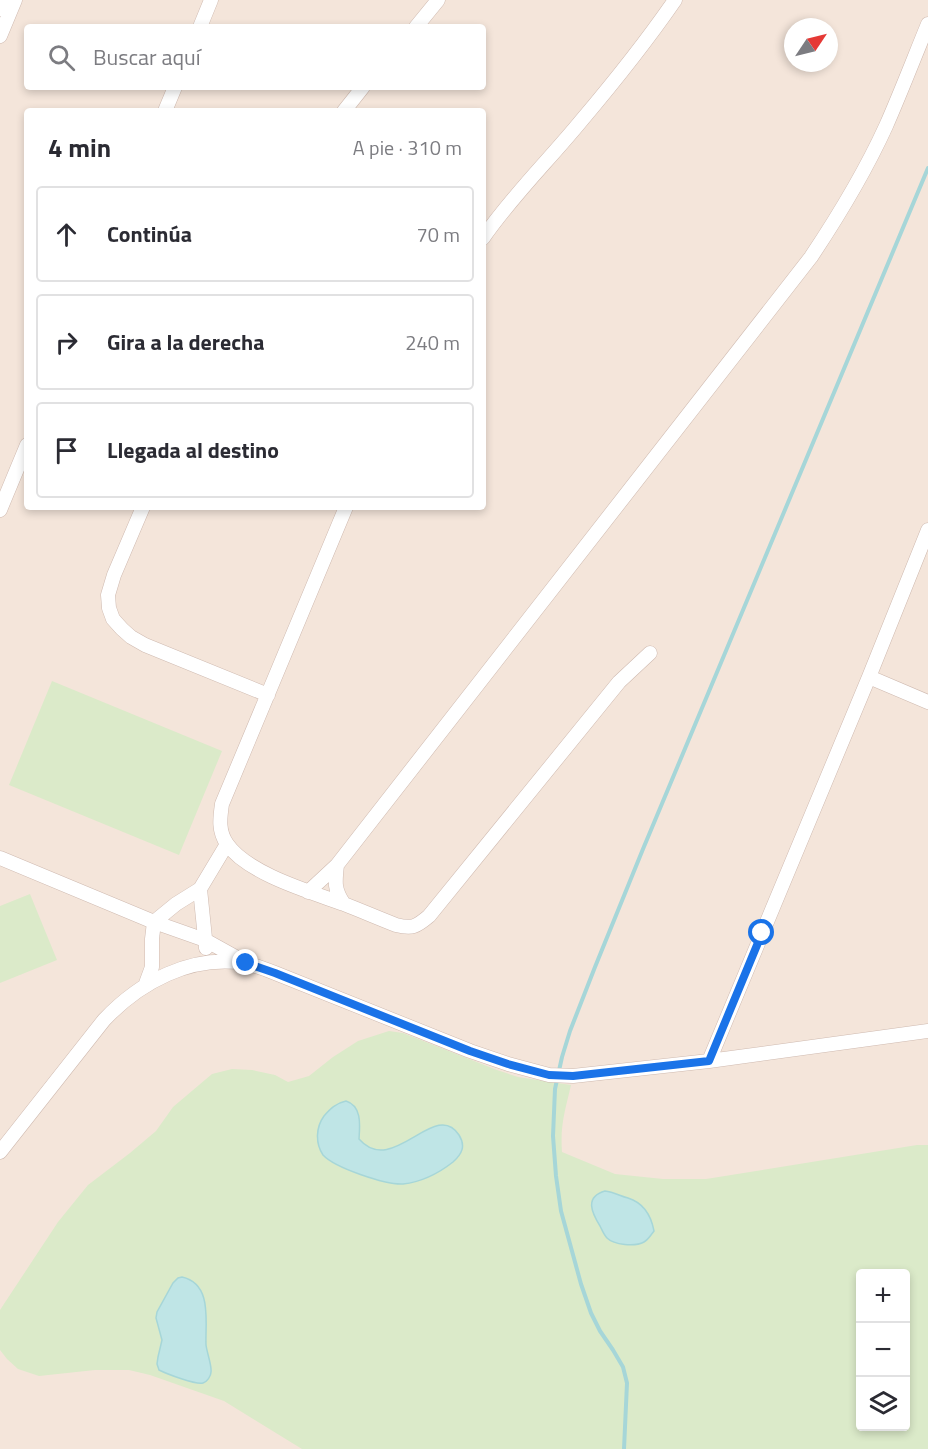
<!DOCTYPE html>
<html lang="es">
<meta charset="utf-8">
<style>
body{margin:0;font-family:"Titillium Web",sans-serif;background:#f2f2f3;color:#2b2b33}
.controls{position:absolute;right:18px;bottom:18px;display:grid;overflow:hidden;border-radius:6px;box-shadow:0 3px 9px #0003}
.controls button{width:54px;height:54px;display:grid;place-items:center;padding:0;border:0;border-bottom:2px solid #e1e1e2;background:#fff;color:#2b2b33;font:30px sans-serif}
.compass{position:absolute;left:784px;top:18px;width:54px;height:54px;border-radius:50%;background:#fff;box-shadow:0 3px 9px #0003;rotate:55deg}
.stop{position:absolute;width:18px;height:18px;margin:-14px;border:4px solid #1a73e8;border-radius:50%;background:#fff}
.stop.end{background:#1a73e8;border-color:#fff;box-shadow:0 2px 6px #0008}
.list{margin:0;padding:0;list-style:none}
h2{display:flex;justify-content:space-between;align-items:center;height:78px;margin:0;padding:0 24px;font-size:26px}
h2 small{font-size:20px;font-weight:400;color:#7c7c81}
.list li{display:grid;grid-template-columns:39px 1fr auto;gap:18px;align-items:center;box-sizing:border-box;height:96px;margin:0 12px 12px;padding:0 12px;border:2px solid #e1e1e2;border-radius:6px}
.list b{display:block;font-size:22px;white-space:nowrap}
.list em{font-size:20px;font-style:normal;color:#7c7c81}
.icon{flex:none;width:33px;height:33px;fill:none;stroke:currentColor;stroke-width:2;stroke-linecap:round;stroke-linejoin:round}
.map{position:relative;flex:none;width:928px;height:1449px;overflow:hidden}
.search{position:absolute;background:#fff;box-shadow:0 3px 9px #0003;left:24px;top:24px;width:462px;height:66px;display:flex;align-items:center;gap:15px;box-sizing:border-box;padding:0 21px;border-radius:6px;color:#7c7c81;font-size:22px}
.panel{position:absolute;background:#fff;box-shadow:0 3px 9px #0003;left:24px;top:108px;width:462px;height:402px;border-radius:6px}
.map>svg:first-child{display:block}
.residential{fill:#f4e5da;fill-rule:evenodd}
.green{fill:#dbeac9;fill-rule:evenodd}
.water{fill:#bfe5e6;stroke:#a6d6d8;stroke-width:1.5}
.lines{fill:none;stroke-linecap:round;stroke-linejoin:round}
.stream{stroke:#a6d6d8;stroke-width:4}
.minor-casing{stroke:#cfbab0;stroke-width:15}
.minor{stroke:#fff;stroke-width:14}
.route{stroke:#1a73e8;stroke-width:8}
</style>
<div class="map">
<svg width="928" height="1449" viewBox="0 0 928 1449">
<rect width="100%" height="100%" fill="#fcf4eb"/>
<path class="residential" d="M 0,0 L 928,0 L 928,1449 L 0,1449 ZM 27,27 L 483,27 L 483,87 L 27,87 ZM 793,27 L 829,27 L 829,63 L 793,63 ZM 27,111 L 483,111 L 483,507 L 27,507 ZM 860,1274 L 906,1274 L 906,1426 L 860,1426 Z"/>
<path class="green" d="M 52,681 L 222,751 L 179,855 L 9,785 Z
M 30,894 L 57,960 L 0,983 L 0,906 Z
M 389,1031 L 403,1033 L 497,1070 L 518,1077 L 571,1085 C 565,1111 560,1125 562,1152 L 615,1174 L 663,1179 L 706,1179 L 917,1145 L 928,1145 L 928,1449 L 302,1449 L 224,1401 L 150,1375 L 129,1370 L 95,1370 L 39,1376 L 18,1369 L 7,1359 L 0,1350 L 0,1310 L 58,1222 L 88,1185 L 130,1153 L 156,1131 L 173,1107 L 212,1074 L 232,1069 L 252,1070 L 275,1075 L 288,1082 L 309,1076 L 333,1057 L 358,1041 ZM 860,1274 L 906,1274 L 906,1426 L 860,1426 Z"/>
<path class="water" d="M 346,1101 C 362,1106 360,1125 359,1139 C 393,1178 435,1098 459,1135 C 466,1146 462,1154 453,1162 C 439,1173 421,1182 403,1184 C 386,1185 335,1168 323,1155 C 315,1143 316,1127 324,1116 C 330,1109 336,1103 346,1101 Z
M 605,1191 C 614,1192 620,1196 628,1198 C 644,1203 651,1215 654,1231 C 651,1235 648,1240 644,1242 C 635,1247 614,1245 607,1238 C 604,1235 602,1230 600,1226 C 592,1213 584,1197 605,1191 Z
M 182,1277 C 213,1284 205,1322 206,1345 C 207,1353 212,1366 211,1372 C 211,1376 207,1382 203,1383 C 196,1385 167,1374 159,1370 L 157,1364 L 158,1357 L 162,1340 L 156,1318 L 157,1312 L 173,1283 L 178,1278 Z"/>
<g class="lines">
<path class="stream" d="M 624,1449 L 627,1383 L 623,1367 L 613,1350 L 600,1331 L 591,1313 L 581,1284 L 561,1211 L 556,1176 L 553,1136 L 555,1089 L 562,1057 L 570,1031 L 595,967 L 643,849 L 928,168"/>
<defs>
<path id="minor" d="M 0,9 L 4,0
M 200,27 L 211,0
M 416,27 L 438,0
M 0,36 L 15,0
M 165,111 L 175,87
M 344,111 L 363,87
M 483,238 C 512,196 549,160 581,121 C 614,82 646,42 675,0
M 143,507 L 114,575 L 108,595 L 109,608 L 113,619 L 122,629 L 131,637 L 145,645 L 268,695
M 346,507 L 222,804 C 220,818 218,831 227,844 C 248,874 311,892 344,904 C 362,911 378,918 396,925 C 412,929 416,927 429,916 L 619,682 L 650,653
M 0,510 L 27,445
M 869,677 L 928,702
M 0,858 L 154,922 L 205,940 L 241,960
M 337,865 C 335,882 334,890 344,904
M 200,889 L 206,948
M 308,892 L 337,865 L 811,257 C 839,215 865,172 886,126 C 901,92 914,58 928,24
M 145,986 L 152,967 L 152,939 L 154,922 L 176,904 L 200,889 L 227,844
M 709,1061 L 869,677 L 928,530
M 0,1152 L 104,1020 C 140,982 190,955 244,963 C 255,965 265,969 275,973 L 470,1051 L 508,1064 L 549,1075 L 573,1076 L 709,1061 L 928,1031"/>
</defs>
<use href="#minor" class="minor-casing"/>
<use href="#minor" class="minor"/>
</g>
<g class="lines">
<path class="route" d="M 246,963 L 275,973 L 470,1051 L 508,1064 L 549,1075 L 573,1076 L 709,1061 L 762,933"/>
</g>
</svg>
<div class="controls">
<button>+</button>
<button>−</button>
<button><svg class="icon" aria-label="layers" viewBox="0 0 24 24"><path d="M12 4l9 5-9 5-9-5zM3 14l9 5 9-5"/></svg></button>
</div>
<svg class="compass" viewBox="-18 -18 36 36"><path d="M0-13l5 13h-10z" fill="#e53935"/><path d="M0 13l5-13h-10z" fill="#7c7c81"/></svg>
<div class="stop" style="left:762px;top:933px"></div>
<div class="stop end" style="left:246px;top:963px"></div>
<div class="search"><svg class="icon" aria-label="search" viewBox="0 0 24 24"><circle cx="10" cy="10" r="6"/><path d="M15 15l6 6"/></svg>Buscar aquí</div>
<section class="panel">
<h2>4 min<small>A pie · 310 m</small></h2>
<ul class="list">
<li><svg class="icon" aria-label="ahead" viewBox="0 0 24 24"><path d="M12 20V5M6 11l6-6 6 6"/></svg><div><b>Continúa</b></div><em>70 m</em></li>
<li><svg class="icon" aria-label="right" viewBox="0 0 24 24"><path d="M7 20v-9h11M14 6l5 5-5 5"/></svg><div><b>Gira a la derecha</b></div><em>240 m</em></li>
<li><svg class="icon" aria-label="arrive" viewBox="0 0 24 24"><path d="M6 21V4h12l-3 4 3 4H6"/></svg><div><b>Llegada al destino</b></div></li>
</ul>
</section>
</div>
